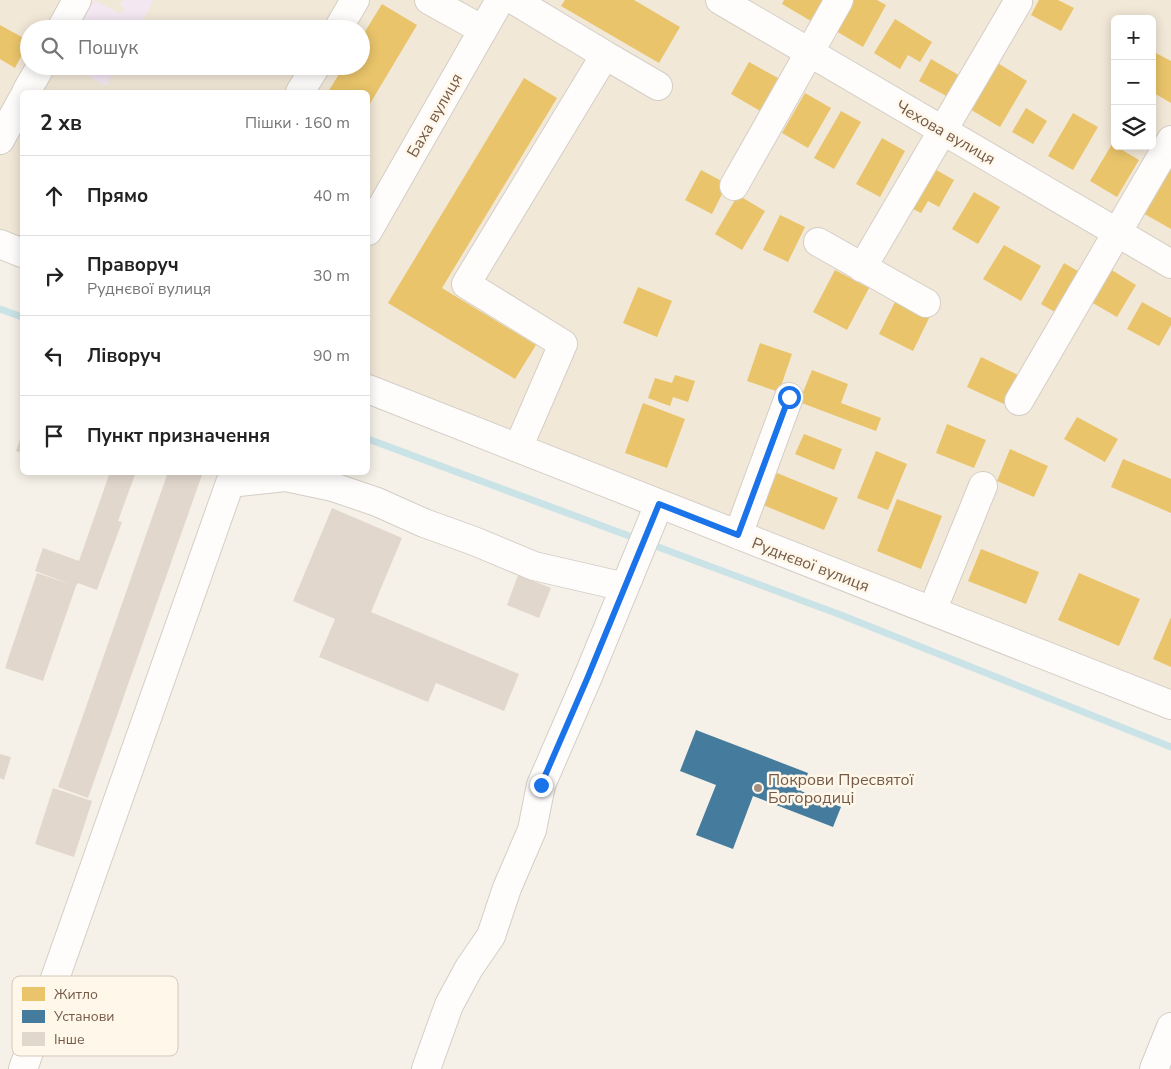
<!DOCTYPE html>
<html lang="uk">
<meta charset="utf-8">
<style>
body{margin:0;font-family:"Nunito Sans",sans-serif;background:#f2f2f2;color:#222}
.controls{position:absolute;right:15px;top:15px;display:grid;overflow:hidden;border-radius:8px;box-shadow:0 2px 12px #0003}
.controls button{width:45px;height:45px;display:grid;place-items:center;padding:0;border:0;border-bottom:1px solid #e0e0e0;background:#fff;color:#222;font:25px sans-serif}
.stop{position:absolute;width:15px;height:15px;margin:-11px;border:4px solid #1a73e8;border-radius:50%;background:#fff}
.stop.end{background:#1a73e8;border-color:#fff;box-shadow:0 1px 5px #0008}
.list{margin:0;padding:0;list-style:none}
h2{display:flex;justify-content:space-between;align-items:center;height:65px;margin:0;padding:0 20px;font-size:21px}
h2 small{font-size:16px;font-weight:400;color:#767676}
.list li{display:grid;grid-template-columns:32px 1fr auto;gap:15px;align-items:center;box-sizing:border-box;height:80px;padding:0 20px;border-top:1px solid #e0e0e0}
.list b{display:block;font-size:19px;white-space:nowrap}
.list p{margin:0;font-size:16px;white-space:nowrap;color:#767676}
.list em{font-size:16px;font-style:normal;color:#767676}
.icon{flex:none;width:28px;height:28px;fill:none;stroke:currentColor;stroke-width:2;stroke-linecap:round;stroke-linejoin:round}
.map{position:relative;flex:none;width:1171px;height:1069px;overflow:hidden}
.search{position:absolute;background:#fff;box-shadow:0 2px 12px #0003;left:20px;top:20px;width:350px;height:55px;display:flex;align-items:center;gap:12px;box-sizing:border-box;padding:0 18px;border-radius:28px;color:#767676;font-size:19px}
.panel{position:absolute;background:#fff;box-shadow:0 2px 12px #0003;left:20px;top:90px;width:350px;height:385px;border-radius:8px}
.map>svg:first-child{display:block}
.residential{fill:#f2e8d8;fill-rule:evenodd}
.education{fill:#f3e7f1}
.homes{fill:#e9c46a}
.public{fill:#457b9d}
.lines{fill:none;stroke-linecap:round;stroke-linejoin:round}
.stream{stroke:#cae3e7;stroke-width:7}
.building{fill:#e1d7cd}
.minor-casing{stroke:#d4cec6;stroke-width:30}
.minor{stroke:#fefdfc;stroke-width:28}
.route{stroke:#1a73e8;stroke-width:6}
.poi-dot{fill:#a28f81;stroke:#fff7e9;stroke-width:2}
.labels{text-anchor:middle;stroke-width:5;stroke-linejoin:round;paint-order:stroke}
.street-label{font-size:16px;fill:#745a49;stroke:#fff7e9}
.poi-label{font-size:16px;fill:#745a49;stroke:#fff7e9;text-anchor:start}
.key{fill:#fff7e9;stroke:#d5c8b9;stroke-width:1}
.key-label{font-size:14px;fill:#745a49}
</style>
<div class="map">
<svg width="1171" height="1069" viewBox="0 0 1171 1069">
<rect width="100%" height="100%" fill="#f6f1e8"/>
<path class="residential" d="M 0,0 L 1171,0 L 1171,696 L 368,380 L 368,92 L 22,92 L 22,245 L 0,236 ZM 1115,19 L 1152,19 L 1152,146 L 1115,146 ZM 29,29 L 361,29 L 361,66 L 29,66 Z"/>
<path class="education" d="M 94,0 L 121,14 L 125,8 L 120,5 L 123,0 L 154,0 L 138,29 L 78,29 Z
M 70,66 L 117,66 L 106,86 Z"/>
<path class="homes" d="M 565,0 L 634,0 L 680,27 L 659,63 L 561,6 Z
M 784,0 L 823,0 L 811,21 L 782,4 Z
M 854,0 L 877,0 L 886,5 L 863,47 L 836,31 Z
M 1039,0 L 1058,0 L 1074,8 L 1061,31 L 1031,15 Z
M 382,4 L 417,25 L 368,107 L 368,92 L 328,92 L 344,66 L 361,66 L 361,38 Z
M 895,19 L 932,42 L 920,62 L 908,55 L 900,69 L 874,53 Z
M 0,25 L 29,41 L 15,68 L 0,59 Z
M 1152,51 L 1171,61 L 1171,103 L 1152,92 Z
M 931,59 L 962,77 L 950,98 L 919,81 Z
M 749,62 L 780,79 L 762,112 L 731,94 Z
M 996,62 L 1027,81 L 1000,127 L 968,108 Z
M 524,78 L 557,98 L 442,288 L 536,345 L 515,379 L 388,303 Z
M 805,93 L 831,108 L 808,148 L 782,133 Z
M 1026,108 L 1047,121 L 1033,144 L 1012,132 Z
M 841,111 L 861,122 L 834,169 L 814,158 Z
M 1073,113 L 1098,127 L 1073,170 L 1048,156 Z
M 882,138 L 905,151 L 880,197 L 856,184 Z
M 1112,144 L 1139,160 L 1117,197 L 1090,181 Z
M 1171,166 L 1171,229 L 1141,212 Z
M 931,167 L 954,180 L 939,207 L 928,201 L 921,213 L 909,207 Z
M 701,170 L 727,184 L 712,214 L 685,200 Z
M 974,192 L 1000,207 L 978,244 L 952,229 Z
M 738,195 L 765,211 L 742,250 L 715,234 Z
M 780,215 L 805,227 L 788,262 L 763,250 Z
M 1004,245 L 1041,266 L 1021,301 L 983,279 Z
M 1064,263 L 1083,274 L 1060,315 L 1041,304 Z
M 1110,269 L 1136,285 L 1117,317 L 1091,302 Z
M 835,270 L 869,288 L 847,330 L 813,312 Z
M 638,287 L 672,301 L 657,337 L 623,323 Z
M 896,300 L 930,316 L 913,351 L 879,334 Z
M 1142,302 L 1171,318 L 1171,325 L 1159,346 L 1127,329 Z
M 760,343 L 792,354 L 779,392 L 747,381 Z
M 981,357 L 1018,375 L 1004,404 L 967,387 Z
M 812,370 L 848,384 L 841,403 L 881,418 L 876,431 L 799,402 Z
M 675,375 L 695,381 L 688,402 L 673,397 L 670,406 L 648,398 L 655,378 L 672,383 Z
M 643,403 L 685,419 L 667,468 L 625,453 Z
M 1077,417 L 1118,439 L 1105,462 L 1064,439 Z
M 947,424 L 986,440 L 974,468 L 936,453 Z
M 804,434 L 842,449 L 834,470 L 795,454 Z
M 1010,449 L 1048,466 L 1034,497 L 997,481 Z
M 876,451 L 907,464 L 888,510 L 857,498 Z
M 1123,459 L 1171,479 L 1171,513 L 1111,487 Z
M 777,473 L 838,498 L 824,530 L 763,505 Z
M 897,499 L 942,516 L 921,569 L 877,551 Z
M 981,549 L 1039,572 L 1026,604 L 968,581 Z
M 1079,573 L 1140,599 L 1119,646 L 1058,620 Z
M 1171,617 L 1171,667 L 1153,659 Z"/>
<path class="public" d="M 696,730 L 808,773 L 801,791 L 841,807 L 833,827 L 753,796 L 733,849 L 696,835 L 716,785 L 680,771 Z"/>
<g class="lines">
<path class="stream" d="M 0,309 L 22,317
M 368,439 L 640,540
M 650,544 L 841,615 L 1171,747"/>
</g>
<path class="building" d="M 22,433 L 22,453 L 16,451 Z
M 110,472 L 136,472 L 118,521 L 122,522 L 97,590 L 78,583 L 76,586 L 43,681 L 5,668 L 37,573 L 73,585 L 35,571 L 43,548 L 79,561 Z
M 168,472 L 203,472 L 88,798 L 58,787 Z
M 332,508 L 402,538 L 371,612 L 519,674 L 504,711 L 436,683 L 428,702 L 319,657 L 335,619 L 293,601 Z
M 518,575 L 551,588 L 539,618 L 507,605 Z
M 0,754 L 11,757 L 4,780 L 0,778 Z
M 53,788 L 92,801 L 74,857 L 35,844 Z"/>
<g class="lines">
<defs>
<path id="minor" d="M 429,0 L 483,30
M 514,0 L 605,55 L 466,284 L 563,344 L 518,448
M 720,0 L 1171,264
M 61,29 L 77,0
M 338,29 L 355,0
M 605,55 L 658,86
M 26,92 L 41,66
M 300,92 L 316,66
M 0,140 L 22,100
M 734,186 L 839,0
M 368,231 L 500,0
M 818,242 L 926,303
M 0,244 L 22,253
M 862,268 L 1018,2
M 368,389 L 1171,705
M 1019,401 L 1171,140
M 738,535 L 789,397
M 932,611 L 983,486
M 23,1069 L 230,483 L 286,477 L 333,487 L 377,502 L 424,523 L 474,541 L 534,566 L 625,587
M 426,1069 L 449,1005 L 469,968 L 491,936 L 507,888 L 532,830 L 541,785 L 587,679 L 659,504
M 1154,1069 L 1171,1027"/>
</defs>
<use href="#minor" class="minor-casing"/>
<use href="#minor" class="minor"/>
</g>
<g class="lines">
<path class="route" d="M 541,785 L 587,679 L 659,504 L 738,535 L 789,397"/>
</g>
<circle class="poi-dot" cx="758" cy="788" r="5"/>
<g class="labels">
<g class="street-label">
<text transform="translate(434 115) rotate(-60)" y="6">Баха вулиця</text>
<text transform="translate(946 132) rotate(30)" y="6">Чехова вулиця</text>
<text transform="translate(811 564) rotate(21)" y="6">Руднєвої вулиця</text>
</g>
<g class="poi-label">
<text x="768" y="785">Покрови Пресвятої<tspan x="768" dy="18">Богородиці</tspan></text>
</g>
</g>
<rect x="12" y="976" width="166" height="80" rx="8" class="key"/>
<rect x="22" y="987" width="23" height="14" fill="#e9c46a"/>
<rect x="22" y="1010" width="23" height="13" fill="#457b9d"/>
<rect x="22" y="1032" width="23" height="14" fill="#e1d7cd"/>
<g class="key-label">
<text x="54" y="999">Житло</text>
<text x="54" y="1021">Установи</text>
<text x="54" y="1044">Інше</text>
</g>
</svg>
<div class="controls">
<button>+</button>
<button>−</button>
<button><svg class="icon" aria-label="layers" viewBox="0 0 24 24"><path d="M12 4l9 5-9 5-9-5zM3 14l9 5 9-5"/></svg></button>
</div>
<div class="stop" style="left:789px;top:397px"></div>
<div class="stop end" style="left:541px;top:785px"></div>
<div class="search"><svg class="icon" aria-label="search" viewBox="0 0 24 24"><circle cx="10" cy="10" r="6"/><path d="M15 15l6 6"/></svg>Пошук</div>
<section class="panel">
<h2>2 хв<small>Пішки · 160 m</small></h2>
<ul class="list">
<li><svg class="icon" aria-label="ahead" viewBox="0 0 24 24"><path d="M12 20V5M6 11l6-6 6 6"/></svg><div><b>Прямо</b></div><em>40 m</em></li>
<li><svg class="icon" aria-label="right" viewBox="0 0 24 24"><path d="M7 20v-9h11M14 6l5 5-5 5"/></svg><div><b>Праворуч</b><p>Руднєвої вулиця</p></div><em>30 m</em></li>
<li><svg class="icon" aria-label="left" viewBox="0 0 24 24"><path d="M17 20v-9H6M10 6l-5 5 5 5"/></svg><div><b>Ліворуч</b></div><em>90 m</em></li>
<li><svg class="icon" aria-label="arrive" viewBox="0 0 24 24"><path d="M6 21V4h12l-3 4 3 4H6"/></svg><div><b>Пункт призначення</b></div></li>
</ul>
</section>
</div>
